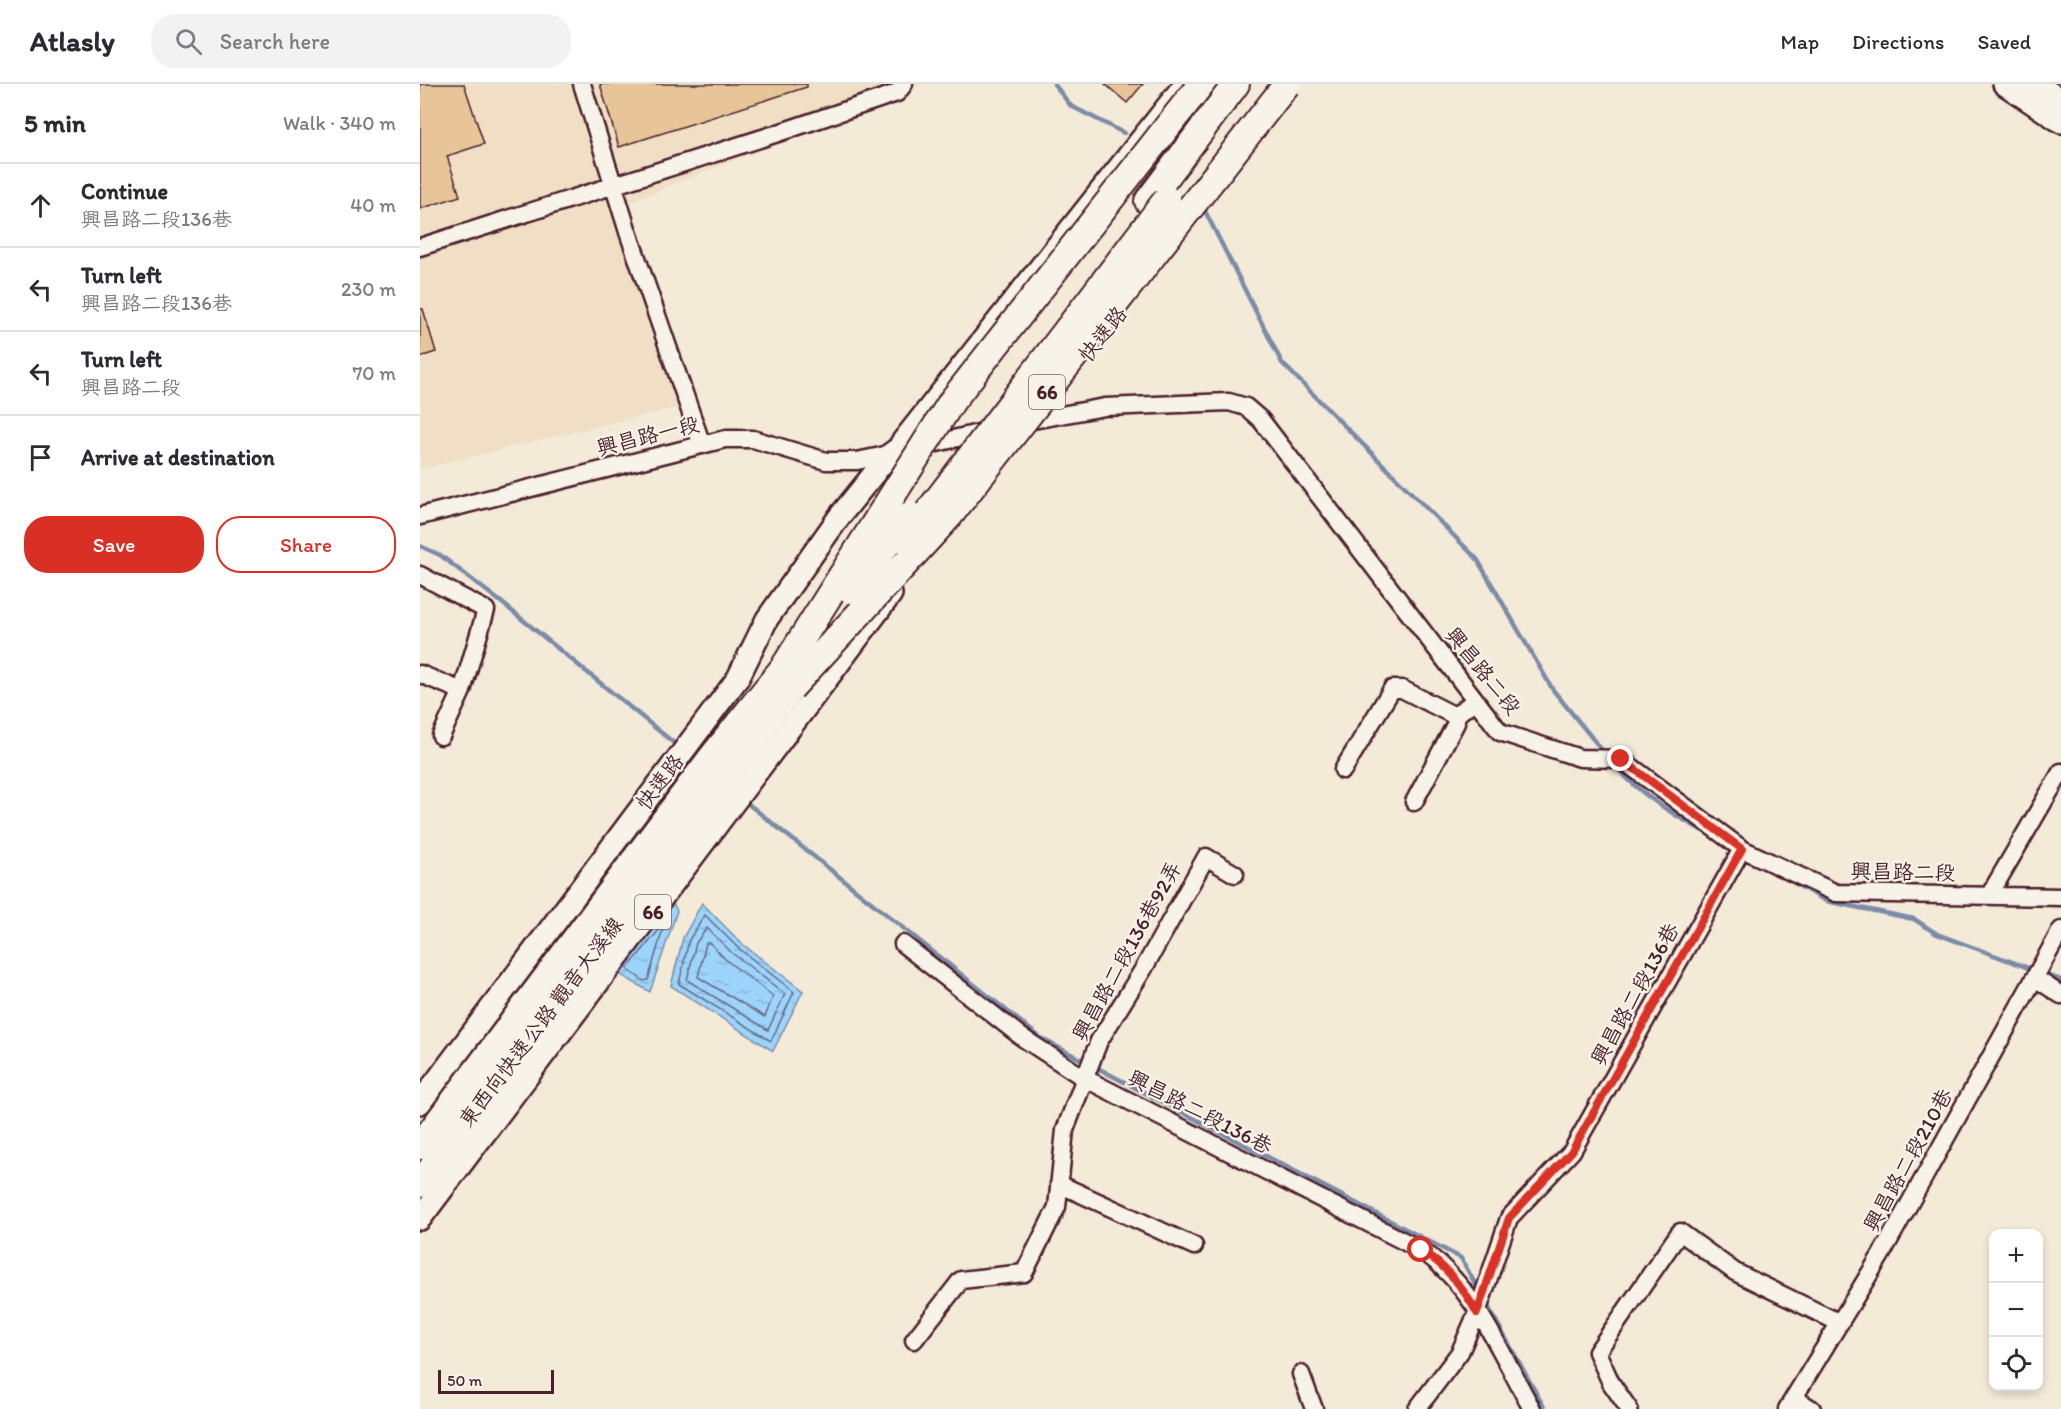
<!DOCTYPE html>
<meta charset="utf-8">
<style>
body{margin:0;font-family:Itim,"LXGW WenKai TC",sans-serif;background:#f2f2f3;color:#2b2b33}
.controls{position:absolute;right:18px;bottom:18px;display:grid;overflow:hidden;border-radius:12px;box-shadow:0 3px 9px #0003}
.controls button{width:54px;height:54px;display:grid;place-items:center;padding:0;border:0;border-bottom:2px solid #e1e1e2;background:#fff;color:#2b2b33;font:30px sans-serif}
.scale{position:absolute;left:18px;bottom:15px;width:116px;box-sizing:border-box;padding-left:6px;border:3px solid #4a1f2b;border-top:0;font-size:16px;line-height:21px;white-space:nowrap;color:#4a1f2b;-webkit-text-stroke:4px #f7f3e8;paint-order:stroke}
.stop{position:absolute;width:18px;height:18px;margin:-14px;border:4px solid #d93025;border-radius:50%;background:#fff}
.stop.end{background:#d93025;border-color:#fff;box-shadow:0 2px 6px #0008}
.list{margin:0;padding:0;list-style:none}
h2{display:flex;justify-content:space-between;align-items:center;height:78px;margin:0;padding:0 24px;font-size:26px}
h2 small{font-size:20px;font-weight:400;color:#7c7c81}
.list li{display:grid;grid-template-columns:39px 1fr auto;gap:18px;align-items:center;box-sizing:border-box;height:84px;padding:0 24px;border-top:2px solid #e1e1e2}
.list b{display:block;font-size:22px;white-space:nowrap}
.list p{margin:0;font-size:20px;white-space:nowrap;color:#7c7c81}
.list em{font-size:20px;font-style:normal;color:#7c7c81}
.actions{display:flex;gap:12px;padding:18px 24px}
.actions a{flex:1;padding:14px 0;border:2px solid #d93025;border-radius:24px;text-align:center;font-size:21px;color:#d93025}
.actions .main{background:#d93025;color:#fff}
.icon{flex:none;width:33px;height:33px;fill:none;stroke:currentColor;stroke-width:2;stroke-linecap:round;stroke-linejoin:round}
.map{position:relative;flex:none;width:1641px;height:1325px;overflow:hidden}
header{display:flex;align-items:center;gap:36px;box-sizing:border-box;height:84px;padding:0 30px;background:#fff;border-bottom:2px solid #e1e1e2}
header strong{font-size:28px}
nav{display:flex;gap:33px;margin-inline-start:auto;font-size:21px}
.search{width:420px;height:54px;background:#f2f2f3;display:flex;align-items:center;gap:15px;box-sizing:border-box;padding:0 21px;border-radius:24px;color:#7c7c81;font-size:22px}
main{display:flex}
aside{flex:1;background:#fff}
.map>svg:first-child{display:block}
.built{fill:#f0dfc5}
.water{fill:url(#water-ripples);stroke:#7b8ca8;stroke-width:1.5}
.lines{fill:none;stroke-linecap:round;stroke-linejoin:round}
.shore{stroke:#6b677f;stroke-width:1.5}
.stream{stroke:#7b8ca8;stroke-width:4.5}
.building{fill:#e7c599;stroke:#4a1f2b;stroke-width:1.5}
.minor-casing{stroke:#4a1f2b;stroke-width:21}
.major-casing{stroke:#4a1f2b;stroke-width:26}
.highway-casing{stroke:#4a1f2b;stroke-width:30}
.minor{stroke:#f7f3e8;stroke-width:16}
.major{stroke:#f7f3e8;stroke-width:21}
.highway{stroke:#f7f3e8;stroke-width:26}
.highway-bridge-casing{stroke:#4a1f2b;stroke-width:30;stroke-linecap:butt}
.highway-bridge{stroke:#f7f3e8;stroke-width:26}
.route{stroke:#d93025;stroke-width:8}
.labels{text-anchor:middle;stroke-width:4.5;stroke-linejoin:round;paint-order:stroke}
.shield{fill:#f7f3e8;stroke:#7e5f64;stroke-width:1.5}
.shield-label{font-size:20px;font-weight:bold;fill:#4a1f2b}
.street-label{font-size:21px;fill:#4a1f2b;stroke:#f7f3e8}
</style>
<header>
<strong>Atlasly</strong>
<div class="search"><svg class="icon" aria-label="search" viewBox="0 0 24 24"><circle cx="10" cy="10" r="6"/><path d="M15 15l6 6"/></svg>Search here</div>
<nav><a>Map</a><a>Directions</a><a>Saved</a></nav>
</header>
<main>
<aside>
<h2>5 min<small>Walk · 340 m</small></h2>
<ul class="list">
<li><svg class="icon" aria-label="ahead" viewBox="0 0 24 24"><path d="M12 20V5M6 11l6-6 6 6"/></svg><div><b>Continue</b><p>興昌路二段136巷</p></div><em>40 m</em></li>
<li><svg class="icon" aria-label="left" viewBox="0 0 24 24"><path d="M17 20v-9H6M10 6l-5 5 5 5"/></svg><div><b>Turn left</b><p>興昌路二段136巷</p></div><em>230 m</em></li>
<li><svg class="icon" aria-label="left" viewBox="0 0 24 24"><path d="M17 20v-9H6M10 6l-5 5 5 5"/></svg><div><b>Turn left</b><p>興昌路二段</p></div><em>70 m</em></li>
<li><svg class="icon" aria-label="arrive" viewBox="0 0 24 24"><path d="M6 21V4h12l-3 4 3 4H6"/></svg><div><b>Arrive at destination</b></div></li>
</ul>
<div class="actions"><a class="main">Save</a><a>Share</a></div>
</aside>
<div class="map">
<svg width="1641" height="1325" viewBox="0 0 1641 1325">
<defs>
<pattern id="water-ripples" width="26" height="14" patternUnits="userSpaceOnUse" patternTransform="scale(1.5)"><rect width="26" height="14" fill="#9cd4fc"/><path d="M2 4q2-2 4 0t4 0M15 11q2-2 4 0t4 0" fill="none" stroke="#88b6d8"/></pattern>
</defs>
<rect width="100%" height="100%" fill="#f4ead8"/>
<filter id="ink" filterUnits="userSpaceOnUse"><feTurbulence type="fractalNoise" baseFrequency=".0167" numOctaves="2"/><feDisplacementMap in="SourceGraphic" scale="12" xChannelSelector="R" yChannelSelector="G"/><feConvolveMatrix kernelMatrix="1 2 1 2 8 2 1 2 1" color-interpolation-filters="sRGB"/></filter>
<g filter="url(#ink)">
<path class="built" d="M 0,0 L 503,0 L 205,120 L 258,323 L 0,385 Z"/>
<path class="water" d="M 253,819 L 257,827 L 230,908 L 196,888 Z
M 282,819 L 321,859 L 383,907 L 353,967 L 251,902 L 263,854 Z"/>
<g class="lines">
<path class="shore" d="M 285,831 L 317,863 L 374,908 L 351,957 L 259,900 L 269,856 Z
M 287,844 L 312,869 L 365,910 L 348,946 L 267,896 L 276,859 Z
M 243,845 L 228,896 L 224,897 L 207,885 L 239,846 Z
M 286,859 L 290,859 L 306,876 L 353,912 L 345,933 L 278,893 Z"/>
<path class="stream" d="M 634,0 L 651,22 L 704,49
M 785,127 L 862,279 L 1057,475 L 1133,606 L 1186,671
M 0,462 L 20,471 L 81,518 L 260,664
M 1193,679 C 1220,712 1256,732 1292,752
M 322,715 L 622,955 L 1041,1174 L 1059,1207
M 1364,793 L 1406,817 L 1494,835 L 1517,850 L 1641,896
M 1065,1217 L 1125,1325"/>
</g>
<path class="building" d="M 0,0 L 44,0 L 64,60 L 27,72 L 40,112 L 0,125 Z
M 180,0 L 387,0 L 387,3 L 199,63 Z
M 685,0 L 723,0 L 707,19 Z
M 0,225 L 3,225 L 16,268 L 0,273 Z"/>
<g class="lines">
<defs>
<path id="minor" d="M 162,0 L 208,148 L 282,361
M 0,163 L 355,50 L 477,9 L 484,0
M 602,338 L 685,323 L 809,318 L 826,323 L 841,336 L 1080,648 L 1160,674 L 1201,675 L 1322,765 L 1416,809 L 1641,813
M 479,358 L 762,0
M 500,363 L 571,346
M 0,432 L 305,355 L 333,355 L 406,377 L 437,377 L 475,369
M 0,491 L 66,526 L 42,607 L 21,652
M 0,590 L 42,607
M 923,686 L 972,605 L 982,605 L 1035,632 L 1055,616
M 994,718 L 1036,639 L 1035,632
M 1570,810 L 1641,688
M 483,860 L 603,954 L 664,994 L 1001,1166 C 1054,1201 1081,1270 1112,1325
M 1615,894 L 1641,911
M 639,1100 L 774,1162
M 494,1256 L 541,1196 L 604,1189 L 637,1123 L 645,1046 L 679,957 L 724,884 L 786,773 L 815,790
M 881,1290 L 894,1325
M 1374,1314 L 1392,1325
M 997,1325 L 1040,1268 L 1057,1229 L 1089,1134 L 1152,1067 L 1322,765
M 1209,1325 L 1191,1299 L 1177,1268 L 1260,1148 L 1315,1188 L 1420,1239
M 1367,1325 L 1461,1171 L 1641,846"/>
<path id="major" d="M 1584,0 L 1641,38
M 0,1019 L 318,594 L 347,535 L 419,433 L 469,371 L 519,335
M 0,1135 L 471,510"/>
<path id="highway" d="M 1612,0 L 1641,19
M 728,117 L 816,0
M 0,1062 L 292,673 L 364,583
M 0,1100 L 371,604"/>
</defs>
<use href="#minor" class="minor-casing"/>
<use href="#major" class="major-casing"/>
<use href="#highway" class="highway-casing"/>
<use href="#minor" class="minor"/>
<use href="#major" class="major"/>
<use href="#highway" class="highway"/>
<defs>
<path id="highway-bridge" d="M 486,457 L 747,115
M 431,506 L 490,431
M 364,583 L 532,317 L 781,0
M 371,604 L 530,431 L 867,0"/>
</defs>
<use href="#highway-bridge" class="highway-bridge-casing"/>
<use href="#highway-bridge" class="highway-bridge"/>
</g>
</g>
<g class="lines" filter="url(#ink)">
<path class="route" d="M 1001,1166 C 1027,1183 1042,1202 1057,1229 L 1089,1134 L 1152,1067 L 1322,765 L 1201,675"/>
</g>
<g class="labels">
<g class="shield">
<rect x="609" y="291" width="36" height="34" rx="4.5"/>
<rect x="215" y="811" width="36" height="34" rx="4.5"/>
</g>
<g class="shield-label">
<text x="627" y="315">66</text>
<text x="233" y="835">66</text>
</g>
<g class="street-label">
<text transform="translate(683 250) rotate(-52)" y="7">快速路</text>
<text transform="translate(228 352) rotate(-14)" y="7">興昌路一段</text>
<text transform="translate(1063 587) rotate(51)" y="7">興昌路二段</text>
<text transform="translate(240 698) rotate(-53)" y="7">快速路</text>
<text transform="translate(1483 788) rotate(1)" y="7">興昌路二段</text>
<text transform="translate(707 867) rotate(-61)" y="7">興昌路二段136巷92弄</text>
<text transform="translate(1215 910) rotate(-61)" y="7">興昌路二段136巷</text>
<text transform="translate(121 938) rotate(-53)" y="7">東西向快速公路 觀音大溪線</text>
<text transform="translate(780 1028) rotate(27)" y="7">興昌路二段136巷</text>
<text transform="translate(1488 1076) rotate(-61)" y="7">興昌路二段210巷</text>
</g>
</g>
</svg>
<div class="controls">
<button>+</button>
<button>−</button>
<button><svg class="icon" aria-label="locate" viewBox="0 0 24 24"><circle cx="12" cy="12" r="6"/><path d="M12 2v4M12 18v4M2 12h4M18 12h4"/></svg></button>
</div>
<div class="scale">50 m</div>
<div class="stop" style="left:1001px;top:1166px"></div>
<div class="stop end" style="left:1201px;top:675px"></div>
</div>
</main>
